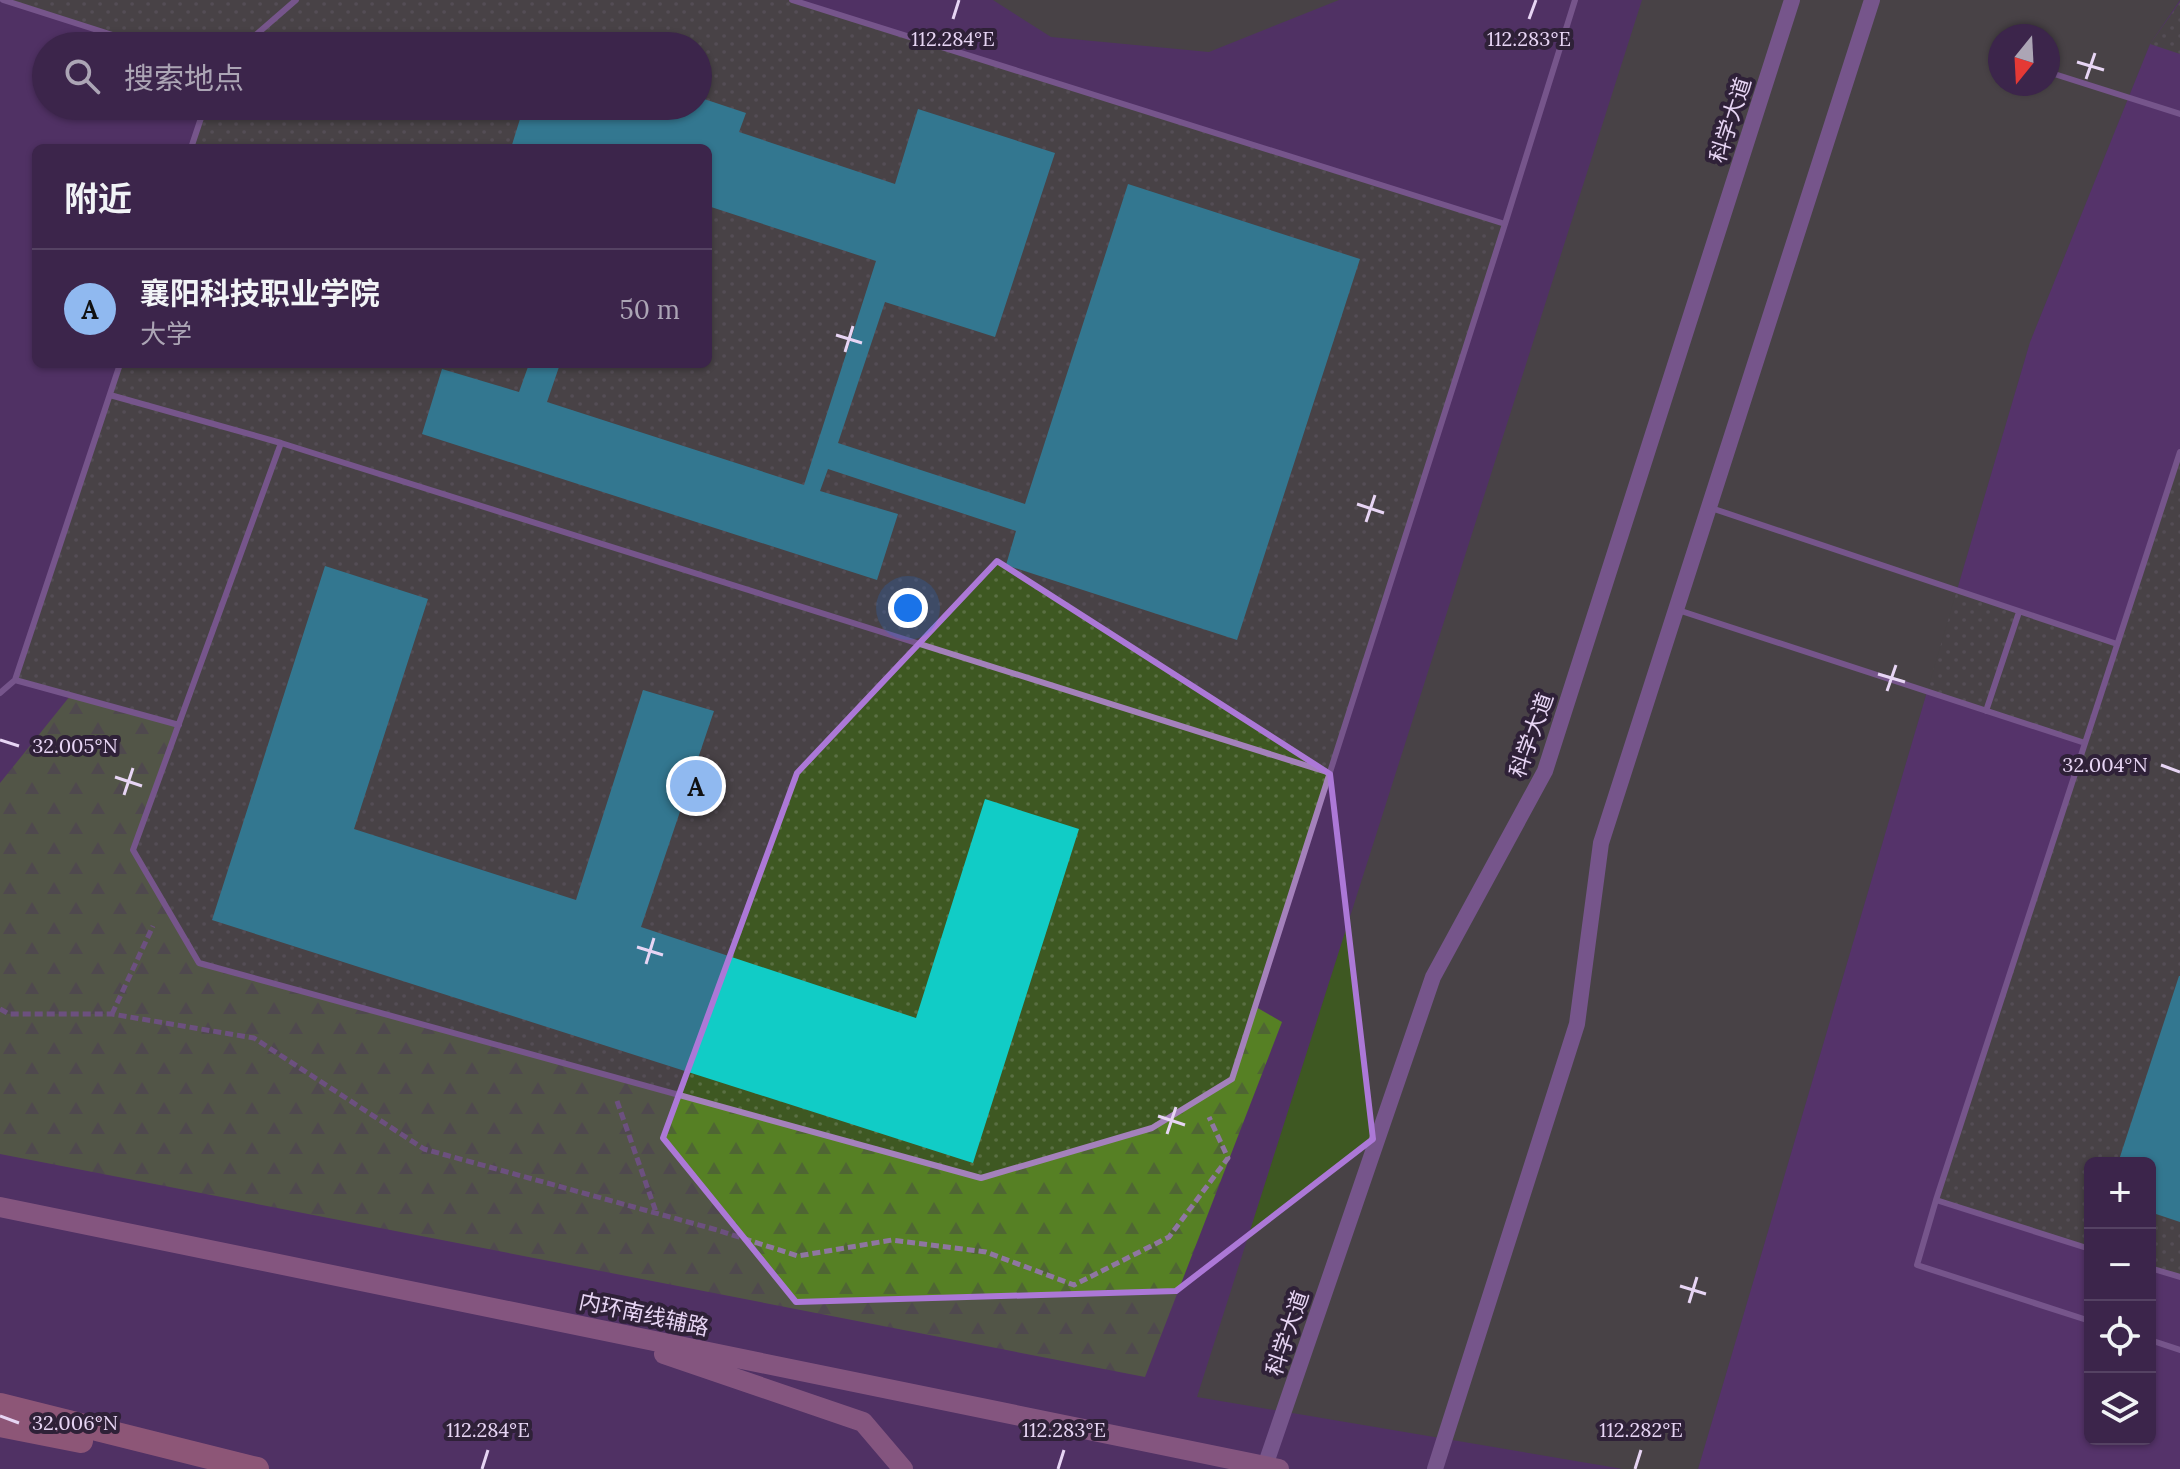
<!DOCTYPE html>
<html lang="zh">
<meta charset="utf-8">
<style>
body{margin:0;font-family:Lora,"Noto Sans SC",serif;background:#432d52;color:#f1f3f6}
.controls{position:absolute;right:24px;bottom:24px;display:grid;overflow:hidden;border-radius:12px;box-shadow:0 2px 6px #0004}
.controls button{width:72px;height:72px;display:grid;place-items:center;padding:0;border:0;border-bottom:2px solid #554263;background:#3c254b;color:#f1f3f6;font:40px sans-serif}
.compass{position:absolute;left:1988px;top:24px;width:72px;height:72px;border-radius:50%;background:#3c254b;box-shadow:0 2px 6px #0004;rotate:198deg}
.you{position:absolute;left:908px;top:608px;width:28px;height:28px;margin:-20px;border:6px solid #fff;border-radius:50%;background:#1a73e8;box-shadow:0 0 0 12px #1a73e833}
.badge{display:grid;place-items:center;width:52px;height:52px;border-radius:50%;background:#90b9f0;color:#111;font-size:26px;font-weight:700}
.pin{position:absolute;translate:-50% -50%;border:4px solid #fff;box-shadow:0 2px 8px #0006}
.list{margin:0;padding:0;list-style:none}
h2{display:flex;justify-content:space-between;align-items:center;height:104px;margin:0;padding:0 32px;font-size:34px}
h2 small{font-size:26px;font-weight:400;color:#aca5b5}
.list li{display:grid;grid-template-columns:52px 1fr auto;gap:24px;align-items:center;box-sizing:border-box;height:120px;padding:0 32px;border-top:2px solid #554263}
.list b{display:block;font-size:30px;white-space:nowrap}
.list p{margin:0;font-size:26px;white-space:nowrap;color:#aca5b5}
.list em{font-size:26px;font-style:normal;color:#aca5b5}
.icon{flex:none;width:44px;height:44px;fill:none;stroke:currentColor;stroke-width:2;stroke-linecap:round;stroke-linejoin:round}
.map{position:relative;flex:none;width:2180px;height:1469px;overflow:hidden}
.search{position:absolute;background:#3c254b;box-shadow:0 2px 6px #0004;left:32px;top:32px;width:680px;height:88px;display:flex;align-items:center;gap:20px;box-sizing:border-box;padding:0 28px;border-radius:44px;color:#aca5b5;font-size:30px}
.panel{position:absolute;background:#3c254b;box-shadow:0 2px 6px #0004;left:32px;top:144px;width:680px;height:224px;border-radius:12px}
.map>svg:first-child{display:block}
.built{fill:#5b3771;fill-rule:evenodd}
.grass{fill:url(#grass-dots)}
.forest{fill:url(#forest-firs)}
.park{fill:#3e5822;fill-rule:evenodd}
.building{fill:#11ccc6}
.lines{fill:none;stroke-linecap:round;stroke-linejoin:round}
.path{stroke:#8f76a1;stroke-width:5;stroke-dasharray:8 4;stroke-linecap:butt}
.lane{stroke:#a481bb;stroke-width:6}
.secondary{stroke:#a481bb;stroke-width:16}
.primary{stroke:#c382a1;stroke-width:20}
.highway{stroke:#d7838f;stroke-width:24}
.marked{fill:none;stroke:#ac78d7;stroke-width:6;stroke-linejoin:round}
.ticks{fill:none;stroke:#e7d5f4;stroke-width:3}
.labels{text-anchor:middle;stroke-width:8;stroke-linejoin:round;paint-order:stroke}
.street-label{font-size:22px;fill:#e7d5f4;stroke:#2f2138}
.ticks-label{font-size:20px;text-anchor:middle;fill:#e7d5f4;stroke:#2f2138;stroke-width:8;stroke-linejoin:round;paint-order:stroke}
</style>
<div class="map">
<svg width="2180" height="1469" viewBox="0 0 2180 1469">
<defs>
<pattern id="grass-dots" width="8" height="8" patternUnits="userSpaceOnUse" patternTransform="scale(2)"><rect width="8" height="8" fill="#3e5822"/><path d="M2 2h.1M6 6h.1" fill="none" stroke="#5a6f43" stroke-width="1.8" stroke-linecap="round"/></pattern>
<pattern id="forest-firs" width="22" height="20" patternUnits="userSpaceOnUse" patternTransform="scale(2)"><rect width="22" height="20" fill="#568024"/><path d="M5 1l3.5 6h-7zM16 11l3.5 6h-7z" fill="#4f6633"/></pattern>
</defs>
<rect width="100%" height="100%" fill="#503164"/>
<path class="built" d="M 2180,2 L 2180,1469 L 1698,1469 L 2030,342 L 2150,44 ZM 2090,1163 L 2150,1163 L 2150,1439 L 2090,1439 Z"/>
<path class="grass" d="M 3,0 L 792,0 L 1505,224 L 1232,1079 L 1152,1128 L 981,1178 L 199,963 L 133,850 L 179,725 L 15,680 L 120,364 L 708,364 L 708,148 L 191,148 L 205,106 L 698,106 L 698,46 L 147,46 Z
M 2180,2 L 2180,54 L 2150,44 Z
M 2180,452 L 2180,1277 L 2150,1268 L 2150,1163 L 2090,1163 L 2090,1249 L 1936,1200 L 2085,743 L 1677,609 L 1709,508 L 2117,644 Z"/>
<path class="forest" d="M 70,696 L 179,725 L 133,850 L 199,963 L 981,1178 L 1152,1128 L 1232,1079 L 1256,1007 L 1282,1022 L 1145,1377 L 0,1154 L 0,783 Z"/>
<path class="park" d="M 993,0 L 1339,0 L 1209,52 L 1051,37 Z
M 1642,0 L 2180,0 L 2150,44 L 2030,342 L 1698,1469 L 1623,1469 L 1197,1397 ZM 2000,36 L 2048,36 L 2048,84 L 2000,84 Z"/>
<path class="building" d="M 698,97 L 746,113 L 739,132 L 895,184 L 918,109 L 1055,153 L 995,337 L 885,302 L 838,443 L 1025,504 L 1128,184 L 1360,259 L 1237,640 L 1006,565 L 1016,531 L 828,469 L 820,491 L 898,514 L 877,580 L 422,434 L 442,369 L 519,392 L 529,364 L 560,364 L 547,402 L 804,485 L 876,261 L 708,206 L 708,148 L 511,148 L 524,106 L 698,106 Z
M 325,566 L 428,599 L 354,829 L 576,900 L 643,690 L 714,711 L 641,927 L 916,1018 L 985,799 L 1079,829 L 973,1163 L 212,920 Z
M 2179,976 L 2180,976 L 2180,1222 L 2150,1212 L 2150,1163 L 2118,1163 Z"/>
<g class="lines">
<path class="path" d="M 0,1009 L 9,1014 L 112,1014 L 254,1038 L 424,1149 L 717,1230 L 798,1256 L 892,1240 L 986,1252 L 1074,1285 L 1169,1237 L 1228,1158 L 1209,1117
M 112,1014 L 153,926
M 617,1101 L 656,1212"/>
<path class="lane" d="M 3,0 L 147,46
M 243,46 L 296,0
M 1997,55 L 2000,56
M 2048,72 L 2180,114
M 191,148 L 205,106
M 1505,224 L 1575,0
M 110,395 L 281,443 L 133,850 L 199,963 L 981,1178 L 1152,1128 L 1232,1079 L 1505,224 L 792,0
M 281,443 L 1330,773
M 1711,508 L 2117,644
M 1678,610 L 2085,743
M 15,680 L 179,725
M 0,693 L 15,680 L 120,364
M 1986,711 L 2019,612
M 1936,1200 L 1917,1265 L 2090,1321
M 2090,1249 L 1936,1200 L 2180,452
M 2150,1268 L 2180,1277
M 2150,1340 L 2180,1350"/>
<path class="secondary" d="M 1265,1466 L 1433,977 L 1545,771 L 1792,0
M 1435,1469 L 1577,1024 L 1601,843 L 1872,0"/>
<path class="primary" d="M 0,1207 L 1279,1469
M 664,1354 L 863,1422 L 903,1469"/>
<path class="highway" d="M 0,1405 L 257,1469
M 0,1425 L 81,1441"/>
</g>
<path d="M0 0H2180V1469H0ZM 997,561 L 1330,774 L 1373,1139 L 1176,1291 L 796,1302 L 663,1138 L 797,773 Z" fill="#503164" fill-opacity=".55" fill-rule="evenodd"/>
<path class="marked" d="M 997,561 L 1330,774 L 1373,1139 L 1176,1291 L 796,1302 L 663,1138 L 797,773 Z"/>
<path class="ticks" d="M 953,19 L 959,0M 1529,19 L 1536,0M 2077,62 L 2104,70M 2086,79 L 2095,53M 836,335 L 862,343M 845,352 L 853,326M 1357,504 L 1384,513M 1366,522 L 1375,495M 1878,674 L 1905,682M 1887,691 L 1896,665M 0,740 L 19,746M 2161,765 L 2180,772M 115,777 L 142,786M 124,795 L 133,768M 637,947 L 663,955M 646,964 L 654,938M 1158,1116 L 1185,1125M 1167,1134 L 1176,1107M 1680,1286 L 1706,1294M 1689,1303 L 1697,1277M 0,1416 L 19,1423M 482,1469 L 488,1450M 1058,1469 L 1064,1450M 1635,1469 L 1641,1450"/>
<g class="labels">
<g class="street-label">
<text transform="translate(1730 120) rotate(-72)" y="8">科学大道</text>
<text transform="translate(1531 735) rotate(-70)" y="8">科学大道</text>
<text transform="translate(644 1314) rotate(12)" y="8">内环南线辅路</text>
<text transform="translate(1287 1333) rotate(-71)" y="8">科学大道</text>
</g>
</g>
<g class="ticks-label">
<text x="953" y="46">112.284°E</text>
<text x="1529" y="46">112.283°E</text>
<text x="75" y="753">32.005°N</text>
<text x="2105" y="772">32.004°N</text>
<text x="75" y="1430">32.006°N</text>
<text x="488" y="1437">112.284°E</text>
<text x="1064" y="1437">112.283°E</text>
<text x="1641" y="1437">112.282°E</text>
</g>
</svg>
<div class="controls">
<button>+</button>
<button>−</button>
<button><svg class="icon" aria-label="locate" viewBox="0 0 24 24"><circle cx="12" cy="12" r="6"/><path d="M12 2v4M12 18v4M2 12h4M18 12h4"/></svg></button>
<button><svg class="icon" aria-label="layers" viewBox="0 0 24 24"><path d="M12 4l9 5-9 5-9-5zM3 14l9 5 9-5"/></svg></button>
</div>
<svg class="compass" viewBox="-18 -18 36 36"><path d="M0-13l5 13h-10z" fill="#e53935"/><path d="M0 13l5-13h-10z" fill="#aca5b5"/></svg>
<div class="you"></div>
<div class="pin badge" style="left:696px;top:786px">A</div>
<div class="search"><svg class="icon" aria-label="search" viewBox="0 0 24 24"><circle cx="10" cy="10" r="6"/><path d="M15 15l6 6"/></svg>搜索地点</div>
<section class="panel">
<h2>附近<small></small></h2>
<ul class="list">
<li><span class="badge">A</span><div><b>襄阳科技职业学院</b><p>大学</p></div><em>50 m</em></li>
</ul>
</section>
</div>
